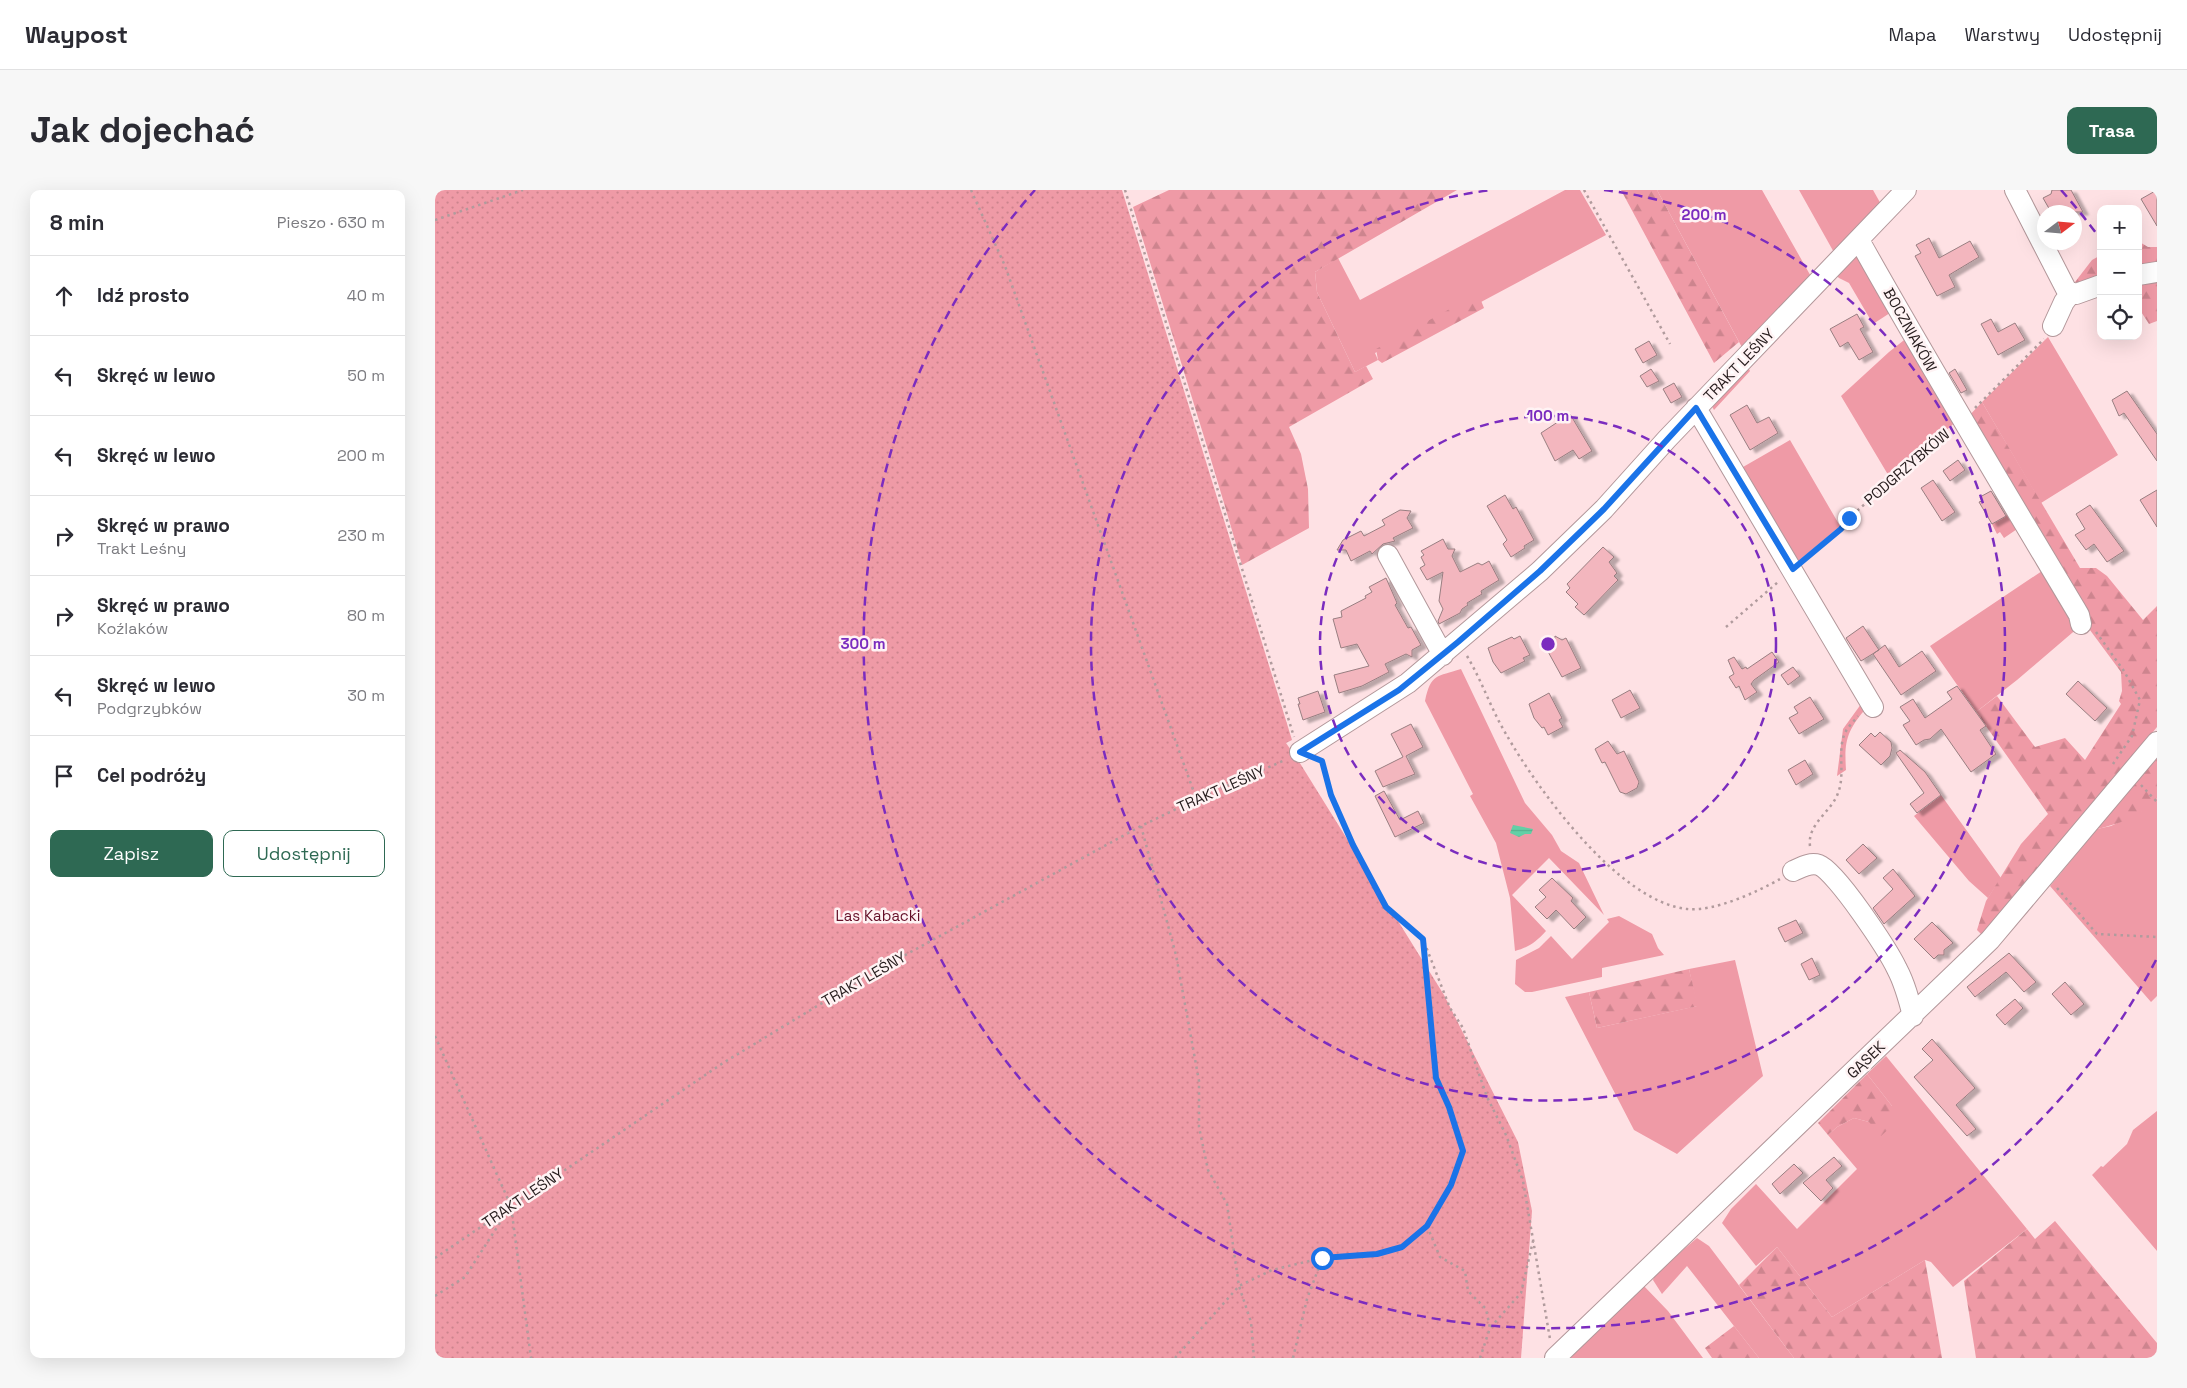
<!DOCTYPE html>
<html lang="pl">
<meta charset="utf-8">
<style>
body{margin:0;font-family:"Space Grotesk",sans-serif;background:#f7f7f7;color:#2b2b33}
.controls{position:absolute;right:15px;top:15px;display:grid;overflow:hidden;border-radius:10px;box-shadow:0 5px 20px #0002}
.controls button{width:45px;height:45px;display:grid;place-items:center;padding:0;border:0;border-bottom:1px solid #e1e1e2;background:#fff;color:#2b2b33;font:25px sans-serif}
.compass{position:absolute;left:1602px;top:15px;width:45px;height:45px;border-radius:50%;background:#fff;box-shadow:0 5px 20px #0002;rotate:74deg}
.stop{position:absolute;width:15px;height:15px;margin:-11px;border:4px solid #1a73e8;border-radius:50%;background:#fff}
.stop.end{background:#1a73e8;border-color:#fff;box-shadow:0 1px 5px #0008}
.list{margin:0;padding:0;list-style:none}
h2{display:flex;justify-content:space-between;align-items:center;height:65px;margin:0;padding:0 20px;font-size:21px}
h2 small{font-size:16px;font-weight:400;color:#7c7c81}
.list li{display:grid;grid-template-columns:32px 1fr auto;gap:15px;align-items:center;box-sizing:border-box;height:80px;padding:0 20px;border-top:1px solid #e1e1e2}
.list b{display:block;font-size:19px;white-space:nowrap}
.list p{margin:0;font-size:16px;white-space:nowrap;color:#7c7c81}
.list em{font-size:16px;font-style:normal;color:#7c7c81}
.actions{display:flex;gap:10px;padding:15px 20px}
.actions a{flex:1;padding:11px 0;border:1px solid #2e6953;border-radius:10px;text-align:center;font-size:18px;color:#2e6953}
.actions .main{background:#2e6953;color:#fff}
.icon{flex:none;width:28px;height:28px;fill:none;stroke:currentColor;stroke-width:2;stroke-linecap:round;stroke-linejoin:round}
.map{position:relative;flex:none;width:1722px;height:1168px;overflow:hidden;border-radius:10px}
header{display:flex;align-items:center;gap:30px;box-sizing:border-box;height:70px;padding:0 25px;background:#fff;border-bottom:1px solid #e1e1e2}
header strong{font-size:24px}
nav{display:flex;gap:28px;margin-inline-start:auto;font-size:18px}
.intro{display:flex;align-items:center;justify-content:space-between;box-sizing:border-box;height:120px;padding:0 30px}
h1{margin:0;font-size:35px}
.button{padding:12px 22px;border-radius:10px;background:#2e6953;color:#fff;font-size:18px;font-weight:700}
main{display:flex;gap:30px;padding:0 30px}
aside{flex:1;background:#fff;border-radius:10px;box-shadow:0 5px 20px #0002}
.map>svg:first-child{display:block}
.grass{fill:#ef9aa6}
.forest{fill:url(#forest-firs)}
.park{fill:url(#park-dots)}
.water{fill:url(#water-rules)}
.building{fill:#f3b6be;stroke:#987e81;filter:url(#shadow)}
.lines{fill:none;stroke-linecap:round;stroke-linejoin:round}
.minor-casing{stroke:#b2979a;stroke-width:22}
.path{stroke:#b19b9d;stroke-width:2.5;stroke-dasharray:2.5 4;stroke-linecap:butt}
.minor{stroke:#fff;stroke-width:20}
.route{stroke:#1a73e8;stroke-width:6}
.ring{fill:none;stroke:#7b2cbf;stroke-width:2.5;stroke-dasharray:9 6}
.labels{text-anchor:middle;stroke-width:5;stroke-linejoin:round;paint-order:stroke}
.street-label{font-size:15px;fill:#271d1e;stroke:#fff3f4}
.park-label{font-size:15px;fill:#640f28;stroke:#fff3f4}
.centre{fill:#7b2cbf;stroke:#fff3f4;stroke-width:2.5}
.ring-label{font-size:15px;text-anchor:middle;font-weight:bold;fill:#7b2cbf;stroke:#fff3f4;stroke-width:5;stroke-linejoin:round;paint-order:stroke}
</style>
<header>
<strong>Waypost</strong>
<nav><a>Mapa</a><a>Warstwy</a><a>Udostępnij</a></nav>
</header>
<div class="intro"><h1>Jak dojechać</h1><a class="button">Trasa</a></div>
<main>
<aside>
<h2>8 min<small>Pieszo · 630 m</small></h2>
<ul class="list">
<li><svg class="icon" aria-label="ahead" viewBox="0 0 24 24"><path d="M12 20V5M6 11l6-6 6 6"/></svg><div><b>Idź prosto</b></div><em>40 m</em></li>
<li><svg class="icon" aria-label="left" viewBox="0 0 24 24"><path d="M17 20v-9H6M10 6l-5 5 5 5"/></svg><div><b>Skręć w lewo</b></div><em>50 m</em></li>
<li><svg class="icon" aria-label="left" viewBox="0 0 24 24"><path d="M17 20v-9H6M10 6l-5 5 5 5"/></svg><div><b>Skręć w lewo</b></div><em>200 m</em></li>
<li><svg class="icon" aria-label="right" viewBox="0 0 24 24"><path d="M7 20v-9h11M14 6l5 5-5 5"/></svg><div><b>Skręć w prawo</b><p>Trakt Leśny</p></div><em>230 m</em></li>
<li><svg class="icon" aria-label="right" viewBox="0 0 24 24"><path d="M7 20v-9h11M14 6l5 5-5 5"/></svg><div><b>Skręć w prawo</b><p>Koźlaków</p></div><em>80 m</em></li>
<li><svg class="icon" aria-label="left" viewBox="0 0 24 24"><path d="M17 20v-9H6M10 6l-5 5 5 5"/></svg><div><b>Skręć w lewo</b><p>Podgrzybków</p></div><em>30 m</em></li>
<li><svg class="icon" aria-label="arrive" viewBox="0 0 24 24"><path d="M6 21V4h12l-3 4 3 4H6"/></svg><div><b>Cel podróży</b></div></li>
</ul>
<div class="actions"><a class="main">Zapisz</a><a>Udostępnij</a></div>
</aside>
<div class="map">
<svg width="1722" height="1168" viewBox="0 0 1722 1168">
<defs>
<pattern id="forest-firs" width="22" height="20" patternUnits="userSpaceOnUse" patternTransform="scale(1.25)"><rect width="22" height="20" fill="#ef9aa6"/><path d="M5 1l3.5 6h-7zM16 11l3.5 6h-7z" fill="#cd848e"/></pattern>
<pattern id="park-dots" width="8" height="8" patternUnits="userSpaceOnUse" patternTransform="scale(1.25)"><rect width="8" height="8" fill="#ef9aa6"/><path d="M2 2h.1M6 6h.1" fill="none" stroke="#cd848e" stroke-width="1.8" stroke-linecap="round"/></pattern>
<pattern id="water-rules" width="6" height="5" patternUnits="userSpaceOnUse" patternTransform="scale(1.25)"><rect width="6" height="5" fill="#63cfa6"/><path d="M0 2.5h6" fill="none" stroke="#56b18e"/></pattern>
<filter id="shadow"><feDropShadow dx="5.5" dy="3" stdDeviation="1" flood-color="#0004"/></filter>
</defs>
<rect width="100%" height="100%" fill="#fee1e4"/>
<path class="grass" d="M 1130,0 L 1145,0 L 1171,45 L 1046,112 L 1044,108 L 940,163 L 943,170 L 920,182 L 882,102 L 880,82 L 903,68 L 925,110 Z
M 1222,0 L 1327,0 L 1378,90 L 1309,161 Z
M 1364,0 L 1438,0 L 1447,16 L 1401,66 Z
M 1422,66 L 1458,121 L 1438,134 L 1414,93 L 1404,88 L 1401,85 Z
M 1473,147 L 1523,230 L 1455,288 L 1406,206 L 1454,162 Z
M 1613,147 L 1683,265 L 1606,313 L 1547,212 Z
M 1311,173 L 1315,181 L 1279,220 L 1274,211 Z
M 1355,250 L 1405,336 L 1360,374 L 1307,287 L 1308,277 Z
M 1573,324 L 1588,335 L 1569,348 L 1565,342 L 1562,344 L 1557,334 Z
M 1613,377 L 1644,437 L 1582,490 L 1541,522 L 1495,456 Z
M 1026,479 L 1090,613 L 1117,645 L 1126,661 L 1144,673 L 1169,725 L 1114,668 L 1077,705 L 1111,741 C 1101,752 1094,757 1080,761 L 1075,708 L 1061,653 L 1035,606 L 1038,604 L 990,511 C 996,483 1002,487 1026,479 Z
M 1429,510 L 1432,517 C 1412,541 1409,550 1411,580 L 1402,586 L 1408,539 Z
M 1506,605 L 1566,688 L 1553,708 L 1534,691 L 1479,626 Z
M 1722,608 L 1722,806 L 1716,812 L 1615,696 L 1662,639 L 1676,636 L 1707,621 Z
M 1184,726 L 1217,744 L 1223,758 L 1229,765 L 1167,778 L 1167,787 L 1097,802 L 1090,802 L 1080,794 L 1081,770 L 1104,758 L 1116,746 L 1137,769 L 1174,732 L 1172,729 Z
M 1300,770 L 1328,886 L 1242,964 L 1199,940 L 1130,807 L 1154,802 L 1162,838 L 1262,816 L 1254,779 Z
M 1451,866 L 1592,1039 L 1518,1097 L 1496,1072 L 1490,1070 L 1397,1127 L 1342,1057 L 1321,1076 L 1287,1033 L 1296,1019 L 1321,994 L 1362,1039 L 1422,979 L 1393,945 L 1402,937 L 1419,928 L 1434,932 L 1457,916 L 1432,884 Z
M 1722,921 L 1722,1061 L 1657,985 L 1666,976 L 1668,977 L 1692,954 L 1698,940 Z
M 1262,1048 L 1274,1056 L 1359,1168 L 1324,1168 L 1252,1076 L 1227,1104 L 1218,1090 L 1220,1084 Z
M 1207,1094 L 1233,1121 L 1268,1168 L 1132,1168 Z"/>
<path class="forest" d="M 734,0 L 1022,0 L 880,82 L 882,102 L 920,182 L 931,176 L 938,189 L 854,237 L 866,264 L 873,299 L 874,338 L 807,375 C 773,255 734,136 698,17 Z
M 1186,0 L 1222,0 L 1304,152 L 1279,173 Z
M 1703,51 L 1713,57 L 1722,57 L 1722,76 L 1703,79 Z
M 1666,65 L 1666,89 L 1650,96 L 1640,92 L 1657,70 Z
M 1722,91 L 1722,131 L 1714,134 L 1703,117 L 1703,92 Z
M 1035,108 L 1045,108 L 1049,118 L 947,173 L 943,170 L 941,159 Z
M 1547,212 L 1645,378 L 1661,378 L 1672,386 L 1708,430 L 1722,416 L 1722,537 L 1605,680 L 1560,733 L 1546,744 L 1542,740 L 1551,711 L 1586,654 L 1613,624 L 1541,522 L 1562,506 L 1600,557 L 1630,548 L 1650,570 L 1686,514 L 1684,511 L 1687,501 L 1686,482 L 1649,432 L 1533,227 Z
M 1722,567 L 1722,608 C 1710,625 1681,635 1662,639 Z
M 1254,779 L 1263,816 L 1162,838 L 1154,802 Z
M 1432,884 L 1457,916 L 1459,934 L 1446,946 L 1434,932 L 1419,928 L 1402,937 L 1393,945 L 1383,933 Z
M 1620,1031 L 1722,1153 L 1722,1168 L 1541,1168 L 1529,1091 L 1592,1039 L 1600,1049 Z
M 1342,1057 L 1397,1127 L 1490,1070 L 1507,1168 L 1359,1168 L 1304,1095 Z
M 1299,1136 L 1324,1168 L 1277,1168 L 1270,1158 Z"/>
<path class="park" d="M 0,0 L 687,0 L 857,550 L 851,553 L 863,570 L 1009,805 L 1083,952 L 1097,1021 L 1086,1168 L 0,1168 Z"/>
<path class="water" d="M 1078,635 L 1098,639 L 1096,644 L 1090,644 L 1084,647 L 1075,643 Z"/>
<path class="building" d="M 1617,0 L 1636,0 L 1648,22 L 1616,22 L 1608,8 L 1616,4 Z
M 1722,0 L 1722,36 L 1706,9 Z
M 1494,48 L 1504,68 L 1535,51 L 1544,67 L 1514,85 L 1520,97 L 1502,106 L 1480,66 L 1486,63 L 1481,55 Z
M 1422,124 L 1429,137 L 1425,139 L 1438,162 L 1424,170 L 1413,152 L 1405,157 L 1395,139 Z
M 1556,129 L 1563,142 L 1580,133 L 1590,150 L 1563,165 L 1546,134 Z
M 1214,151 L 1222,165 L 1208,173 L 1200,159 Z
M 1216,179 L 1224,191 L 1212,197 L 1205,186 Z
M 1520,179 L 1532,200 L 1526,203 L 1514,183 Z
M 1239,193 L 1247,207 L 1236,213 L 1228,199 Z
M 1692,201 L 1722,244 L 1722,271 L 1689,223 L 1684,226 L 1677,210 Z
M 1312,215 L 1322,233 L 1334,227 L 1343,243 L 1315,260 L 1295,225 Z
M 1135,224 L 1157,261 L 1144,269 L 1138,260 L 1120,271 L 1106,243 Z
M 1523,270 L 1530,280 L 1515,291 L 1508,281 Z
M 1498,290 L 1520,322 L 1507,331 L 1486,298 Z
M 1722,300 L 1722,337 L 1705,310 Z
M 1556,301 L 1571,326 L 1557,334 L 1544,312 L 1547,311 L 1545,307 Z
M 1070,305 L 1078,319 L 1081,317 L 1099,350 L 1089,356 L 1090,358 L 1076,367 L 1068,354 L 1072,350 L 1052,316 Z
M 1655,315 L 1689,361 L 1672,372 L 1659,354 L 1651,360 L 1640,345 L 1650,339 L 1641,324 Z
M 965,320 L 976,321 L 972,328 L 978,338 L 958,348 L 960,351 L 948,354 L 937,364 L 935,361 L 916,371 L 911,360 L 902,360 L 908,350 L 926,341 L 929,346 L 950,335 L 947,330 Z
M 1008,349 L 1013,359 L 1020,359 L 1017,366 L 1025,382 L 1043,373 L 1047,375 L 1054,371 L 1064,390 L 1046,401 L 1047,404 L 1032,413 L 1033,415 L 1027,419 L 1025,423 L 1004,434 L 1003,431 L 1008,419 L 1004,411 L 1008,382 L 992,390 L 985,378 L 990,375 L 986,367 L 989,365 L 986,361 Z
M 1168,357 L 1179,367 L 1174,372 L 1182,383 L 1179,386 L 1183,390 L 1149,425 L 1140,417 L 1143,414 L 1131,402 L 1135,398 L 1132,394 Z
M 951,388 L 962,413 L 960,415 L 973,438 L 976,437 L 986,455 L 977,460 L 977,467 L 971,464 L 950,474 L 954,482 L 927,496 L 904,503 L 899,485 L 934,476 L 922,454 L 906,458 L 898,429 L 907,427 L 906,421 L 931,408 L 930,406 L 937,402 L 934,397 Z
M 1428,436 L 1444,460 L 1426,471 L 1411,448 Z
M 1085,446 L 1095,465 L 1088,468 L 1090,471 L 1066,483 L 1058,472 L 1053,458 L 1077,447 L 1079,449 Z
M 1120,446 L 1127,450 L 1131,448 L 1146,478 L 1127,487 L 1111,458 L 1119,454 Z
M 1450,455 L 1464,477 L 1487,461 L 1501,481 L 1466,505 L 1438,464 Z
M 1337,462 L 1344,472 L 1319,490 L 1316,494 L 1322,502 L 1310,510 L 1304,496 L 1301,498 L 1294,487 L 1299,484 L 1293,470 L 1299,467 L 1307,479 L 1311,477 L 1312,479 Z
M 1358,477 L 1365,486 L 1353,495 L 1346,485 Z
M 1643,491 L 1672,518 L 1660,531 L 1631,504 Z
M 1522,496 L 1551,536 L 1545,540 L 1561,564 L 1536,582 L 1506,539 L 1495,549 L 1489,550 L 1481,555 L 1468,535 L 1475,531 L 1465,517 L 1478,509 L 1490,528 L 1517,509 L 1512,502 Z
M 1195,500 L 1205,518 L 1186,528 L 1177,510 Z
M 883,501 L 890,522 L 868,530 L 863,514 L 865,514 L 863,508 Z
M 1114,503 L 1127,528 L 1124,530 L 1128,537 L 1113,545 L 1109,537 L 1107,538 L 1099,528 L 1094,514 Z
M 1375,507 L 1389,529 L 1364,544 L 1354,528 L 1363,523 L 1359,517 Z
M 976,534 L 988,557 L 971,566 L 980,584 L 948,597 L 940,581 L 968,567 L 956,544 Z
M 1445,542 L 1456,552 L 1457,558 L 1455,566 L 1446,575 L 1424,555 L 1436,543 L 1440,547 Z
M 1173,551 L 1182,564 L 1189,561 L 1204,592 L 1202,598 L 1191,604 L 1185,602 L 1170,572 L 1167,573 L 1160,559 Z
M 1465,560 L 1490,582 L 1506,605 L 1482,623 L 1475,614 L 1489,603 L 1461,563 Z
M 1370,570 L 1378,584 L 1361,595 L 1353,580 Z
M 949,601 L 965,630 L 983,621 L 989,633 L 960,647 L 940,606 Z
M 1428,654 L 1442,668 L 1424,684 L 1411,670 Z
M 1458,679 L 1480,706 L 1449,734 L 1438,718 L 1458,699 L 1448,688 Z
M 1117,688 L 1138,708 L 1136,711 L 1151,727 L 1139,739 L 1121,720 L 1112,729 L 1100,717 L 1111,707 L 1104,700 Z
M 1361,730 L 1368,743 L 1350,752 L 1343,738 Z
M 1497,732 L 1518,753 L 1509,760 L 1509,765 L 1503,765 L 1499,769 L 1479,749 Z
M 1574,763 L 1601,792 L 1589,802 L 1571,782 L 1540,807 L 1532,797 Z
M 1377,768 L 1385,785 L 1374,790 L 1366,774 Z
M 1630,792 L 1649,814 L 1636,825 L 1617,804 Z
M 1580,809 L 1588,818 L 1570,835 L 1561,825 Z
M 1497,849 L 1540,898 L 1521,915 L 1541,939 L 1532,946 L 1479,887 L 1498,870 L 1487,859 Z
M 1399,967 L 1407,976 L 1391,990 L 1398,998 L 1386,1011 L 1368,993 Z
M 1359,974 L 1368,983 L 1345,1004 L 1337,994 Z"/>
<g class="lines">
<defs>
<path id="minor" d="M 1580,0 L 1632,101 L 1641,104 L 1666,95
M 1424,50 C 1495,177 1570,301 1644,425 L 1646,434
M 1703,85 L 1722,82
M 1618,136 L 1629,112 L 1636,103
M 1261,218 L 1438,517
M 953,365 L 1008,465
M 865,562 L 973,493 L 1105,381 L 1169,319 L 1232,249 L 1471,0
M 1358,681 C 1367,677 1375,672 1384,675 C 1401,681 1453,760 1462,779 C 1470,794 1474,810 1478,826
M 1120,1168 L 1555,750 L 1722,552"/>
</defs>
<use href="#minor" class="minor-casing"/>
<path class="path" d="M 536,0 L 570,76 L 761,608
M 690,0 L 859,547
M 1149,0 L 1235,154
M 0,30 L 88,0
M 1540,218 L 1609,149
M 1370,369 L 1406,339 L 1414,328 L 1515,239
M 1291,437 L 1343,392
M 1661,442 L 1689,481 L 1705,510 L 1697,546 L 1678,574
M 1032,466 C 1047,491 1056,519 1071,544 C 1103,600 1184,712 1252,719 C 1279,722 1322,702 1345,689
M 885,570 L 887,571 L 896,605 L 918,655 L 951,717 L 988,749 L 1015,818 L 1028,838 L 1052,907 L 1071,945 L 1088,991 L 1115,1149
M 1706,595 L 1722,612
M 706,636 L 741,765 L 764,891 L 764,937 L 773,980 L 792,1014 L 804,1096 L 816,1132 L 819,1168
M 1375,656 C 1372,634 1397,621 1403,603 C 1411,583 1401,559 1411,541 C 1414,536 1419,531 1423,526
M 1622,698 L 1662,744 L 1722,747
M 0,846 L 76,1016 L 96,1168
M 992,1036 L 1005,1067 L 1030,1081 L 1033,1101 L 1051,1119 L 1055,1138
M 0,1068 L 288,873 L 430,787 L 706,636 L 762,609 L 850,570
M 0,1106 L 30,1087 L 75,1017
M 740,1168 L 804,1096 L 837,1080 L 887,1068 L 942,1064 L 967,1057 L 992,1036 L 1017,995 L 1028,961 L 1014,917 L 1001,888 L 988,753
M 858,1168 L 872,1109 L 887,1069
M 1045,1168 L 1055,1138 L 1086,1103 L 1098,1051"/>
<use href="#minor" class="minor"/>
</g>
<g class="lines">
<path class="route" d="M 887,1068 L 942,1064 L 967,1057 L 992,1036 L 1016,995 L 1028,961 L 1014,917 L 1001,888 L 988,749 L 951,717 L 918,655 L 896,605 L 887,571 L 865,562 L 964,500 L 1023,452 L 1105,381 L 1169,319 L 1261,218 L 1358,379 L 1406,339 L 1414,328"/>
</g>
<g class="ring">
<circle cx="1113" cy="454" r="228"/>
<path d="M1169 0A457 457 0 1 1 1057 0"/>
<path d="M1721 770A685 685 0 1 1 600 0M1626 0A685 685 0 0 1 1664 47"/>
</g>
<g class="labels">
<g class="street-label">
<text transform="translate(1475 140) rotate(61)" y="5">BOCZNIAKÓW</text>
<text transform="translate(1304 175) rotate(-46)" y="5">TRAKT LEŚNY</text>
<text transform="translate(1472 277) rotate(-41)" y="5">PODGRZYBKÓW</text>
<text transform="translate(786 599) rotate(-24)" y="5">TRAKT LEŚNY</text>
<text transform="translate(429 789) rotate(-30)" y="5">TRAKT LEŚNY</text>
<text transform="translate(1431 870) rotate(-44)" y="5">GĄSEK</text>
<text transform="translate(88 1008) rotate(-34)" y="5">TRAKT LEŚNY</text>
</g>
<g class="park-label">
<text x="443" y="731">Las Kabacki</text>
</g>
</g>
<circle cx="1113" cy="454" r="8" class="centre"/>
<g class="ring-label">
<text x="1269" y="30">200 m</text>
<text x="1113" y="231">100 m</text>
<text x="428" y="459">300 m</text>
</g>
</svg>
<div class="controls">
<button>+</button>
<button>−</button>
<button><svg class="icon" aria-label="locate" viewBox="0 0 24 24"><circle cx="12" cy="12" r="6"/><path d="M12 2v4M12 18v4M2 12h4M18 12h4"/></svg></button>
</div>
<svg class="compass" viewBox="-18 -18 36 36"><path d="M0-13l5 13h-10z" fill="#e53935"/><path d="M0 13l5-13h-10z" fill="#7c7c81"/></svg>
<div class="stop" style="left:887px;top:1068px"></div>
<div class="stop end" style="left:1414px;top:328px"></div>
</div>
</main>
